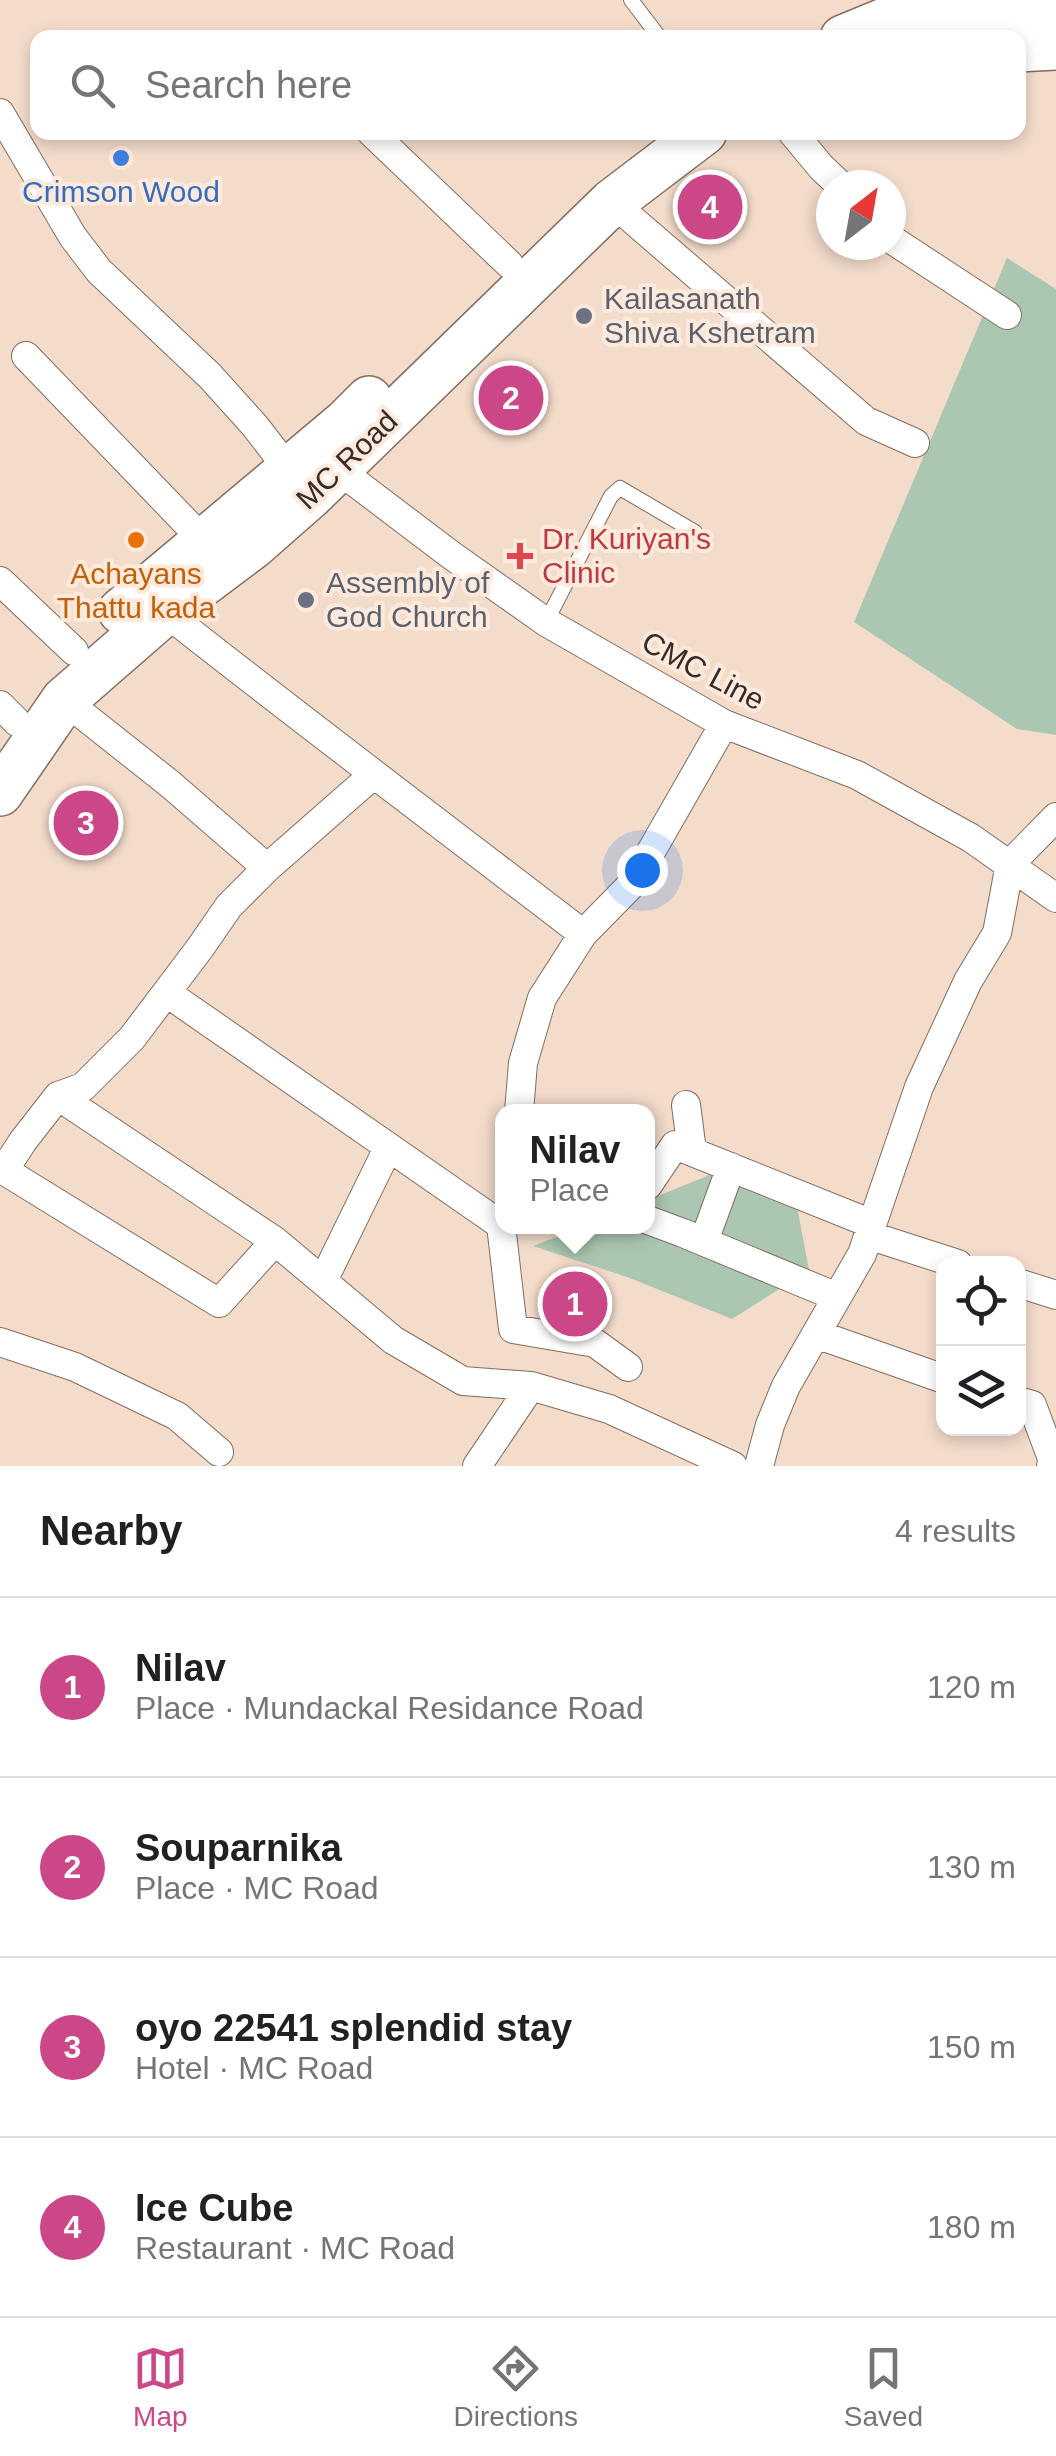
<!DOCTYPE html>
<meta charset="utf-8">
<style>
body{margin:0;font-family:Helvetica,sans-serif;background:#f6f6f6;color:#202124}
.controls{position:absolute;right:30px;bottom:30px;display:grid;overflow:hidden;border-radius:20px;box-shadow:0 5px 15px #0003}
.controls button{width:90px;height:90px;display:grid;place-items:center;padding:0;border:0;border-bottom:2px solid #e0e0e0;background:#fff;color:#202124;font:50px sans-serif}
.compass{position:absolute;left:816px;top:170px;width:90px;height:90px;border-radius:50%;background:#fff;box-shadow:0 5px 15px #0003;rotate:31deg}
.you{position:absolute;left:642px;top:870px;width:35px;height:35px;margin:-25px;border:8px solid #fff;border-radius:50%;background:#1a73e8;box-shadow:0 0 0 15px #1a73e833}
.badge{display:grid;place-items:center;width:65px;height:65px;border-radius:50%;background:#cc4788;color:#fff;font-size:32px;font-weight:700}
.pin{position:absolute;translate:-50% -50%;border:5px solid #fff;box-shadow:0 2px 10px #0006}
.popup{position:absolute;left:495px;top:1104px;width:160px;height:130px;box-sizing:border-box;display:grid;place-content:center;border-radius:20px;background:#fff;filter:drop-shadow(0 2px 8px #0005);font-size:32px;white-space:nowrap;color:#757577}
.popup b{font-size:38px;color:#202124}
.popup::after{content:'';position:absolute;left:50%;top:100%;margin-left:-20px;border:20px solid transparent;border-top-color:#fff}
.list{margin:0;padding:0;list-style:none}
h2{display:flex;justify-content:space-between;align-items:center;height:130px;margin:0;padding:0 40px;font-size:42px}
h2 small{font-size:32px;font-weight:400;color:#757577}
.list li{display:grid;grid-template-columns:65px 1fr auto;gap:30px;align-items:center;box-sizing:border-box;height:180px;padding:0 40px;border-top:2px solid #e0e0e0}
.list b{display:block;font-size:38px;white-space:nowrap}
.list p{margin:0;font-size:32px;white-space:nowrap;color:#757577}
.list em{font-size:32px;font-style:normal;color:#757577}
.icon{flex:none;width:55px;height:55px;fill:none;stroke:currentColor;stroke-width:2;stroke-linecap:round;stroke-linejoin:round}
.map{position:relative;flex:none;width:1056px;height:1466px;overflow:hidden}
.search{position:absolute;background:#fff;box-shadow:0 5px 15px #0003;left:30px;right:30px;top:30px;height:110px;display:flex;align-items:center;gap:25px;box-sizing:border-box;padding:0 35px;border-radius:20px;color:#757577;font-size:38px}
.sheet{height:850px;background:#fff}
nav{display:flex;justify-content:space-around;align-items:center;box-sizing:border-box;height:140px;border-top:2px solid #e0e0e0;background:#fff;font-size:28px;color:#757577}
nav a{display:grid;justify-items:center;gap:5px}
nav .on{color:#cc4788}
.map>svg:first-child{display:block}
.green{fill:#acc7b1}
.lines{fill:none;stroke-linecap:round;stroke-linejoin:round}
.service-casing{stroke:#826d5e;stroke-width:16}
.minor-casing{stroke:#826d5e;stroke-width:30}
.primary-casing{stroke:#826d5e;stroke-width:48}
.service{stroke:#fff;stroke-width:14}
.minor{stroke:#fff;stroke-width:28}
.primary{stroke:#fff;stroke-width:45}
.shop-dot{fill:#3f7fe0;stroke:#feeadd;stroke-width:4}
.worship-dot{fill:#6b7280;stroke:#feeadd;stroke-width:4}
.food-dot{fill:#e8710a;stroke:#feeadd;stroke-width:4}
.health-dot{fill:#e0444e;stroke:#feeadd;stroke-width:4}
.labels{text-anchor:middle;stroke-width:8;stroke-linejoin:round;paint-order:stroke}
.shop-label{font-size:30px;fill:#366cbe;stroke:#feeadd}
.worship-label{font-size:30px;fill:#5b616d;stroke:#feeadd;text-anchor:start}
.street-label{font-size:30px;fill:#352c26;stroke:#feeadd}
.health-label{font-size:30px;fill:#be3a42;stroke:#feeadd;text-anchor:start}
.food-label{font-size:30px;fill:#c56008;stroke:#feeadd}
</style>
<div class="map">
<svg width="1056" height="1466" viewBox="0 0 1056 1466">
<rect width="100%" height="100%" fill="#f4dccb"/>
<path class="green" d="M 1007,258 L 1056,289 L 1056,735 L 1017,729 L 854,622 Z
M 734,1165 L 791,1175 L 809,1270 L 732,1319 L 627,1277 L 533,1246 L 582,1227 L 648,1226 L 648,1200 Z"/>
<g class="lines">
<defs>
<path id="service" d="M 631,0 L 660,38
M 546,622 L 611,496 L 620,488 L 695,532"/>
<path id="minor" d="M 0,113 L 73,237 L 99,271 L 210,376 L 255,426 L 296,479
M 371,132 L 509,264
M 792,132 L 821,167 L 840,185
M 612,202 L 866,421 L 915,443
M 891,239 L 1007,315
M 26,356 L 204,541
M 327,461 L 451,555 L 546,622 L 724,724 L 857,775 L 971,838 L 1056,898
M 0,581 L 74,651
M 165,612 C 303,721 444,827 583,934
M 64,700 L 170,784 L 267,868
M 0,705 L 17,722
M 167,993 L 501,1225
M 58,1096 L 275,1241
M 686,1105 L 692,1151
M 519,1112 L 523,1063 L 542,998 L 583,934 L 633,883 L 724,724
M 0,1168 L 219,1303 L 275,1241 L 393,1340 L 463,1381 L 531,1386 L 609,1409 L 733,1466
M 4,1170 L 23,1141 L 58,1096 L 83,1087 L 132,1038 L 200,948 L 229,906 L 267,868 L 373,775
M 648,1185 L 675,1145 L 872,1224
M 502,1217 L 501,1225 L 513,1329 L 595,1343 L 628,1367
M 648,1220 L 683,1233 L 837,1297
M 868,1235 L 958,1264
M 704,1241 L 731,1167
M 323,1281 L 388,1148
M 1018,1283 L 1056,1295
M 816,1334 L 944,1379
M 0,1342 L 75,1367 L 177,1416 L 219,1452
M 1018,1401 L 1032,1405 L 1053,1461 L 1051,1466
M 477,1466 L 531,1386
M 759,1466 L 770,1425 L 786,1386 L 862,1254 L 919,1087 L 968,981 L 997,933 L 1010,864 L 1056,817"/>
<path id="primary" d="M 843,38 L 894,17 L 948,15 L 989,20 L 1056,5
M 1018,49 L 1056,47
M 121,611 L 346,422 L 369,399
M 0,793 L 64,700 L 165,612 L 253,546 L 311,495 L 612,202 L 704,132"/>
</defs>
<use href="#service" class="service-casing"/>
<use href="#minor" class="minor-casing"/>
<use href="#primary" class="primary-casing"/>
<use href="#service" class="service"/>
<use href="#minor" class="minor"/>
<use href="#primary" class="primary"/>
</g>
<circle class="shop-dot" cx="121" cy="158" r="10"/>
<g class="worship-dot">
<circle cx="584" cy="316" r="10"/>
<circle cx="306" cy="600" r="10"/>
</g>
<circle class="food-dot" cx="136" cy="540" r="10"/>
<path class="health-dot" d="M515 541h10v10h10v10h-10v10h-10v-10h-10v-10h10z"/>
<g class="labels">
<g class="shop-label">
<text x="121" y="202">Crimson Wood</text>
</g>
<g class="worship-label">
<text x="604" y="309">Kailasanath<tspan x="604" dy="34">Shiva Kshetram</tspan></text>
<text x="326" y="593">Assembly of<tspan x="326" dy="34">God Church</tspan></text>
</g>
<g class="street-label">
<text transform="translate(347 460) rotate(-44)" y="10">MC Road</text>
<text transform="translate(703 671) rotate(28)" y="10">CMC Line</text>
</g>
<g class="health-label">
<text x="542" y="549">Dr. Kuriyan's<tspan x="542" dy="34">Clinic</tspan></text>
</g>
<g class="food-label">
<text x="136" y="584">Achayans<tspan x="136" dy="34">Thattu kada</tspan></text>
</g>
</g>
</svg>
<div class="controls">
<button><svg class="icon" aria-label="locate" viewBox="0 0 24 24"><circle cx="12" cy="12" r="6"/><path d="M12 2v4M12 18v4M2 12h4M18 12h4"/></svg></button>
<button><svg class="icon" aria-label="layers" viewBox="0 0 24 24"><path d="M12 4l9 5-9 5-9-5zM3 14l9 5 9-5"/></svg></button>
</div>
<svg class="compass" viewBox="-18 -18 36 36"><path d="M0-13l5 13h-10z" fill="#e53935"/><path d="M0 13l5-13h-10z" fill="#757577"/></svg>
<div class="you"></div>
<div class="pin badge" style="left:575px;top:1304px">1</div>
<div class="popup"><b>Nilav</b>Place</div>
<div class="pin badge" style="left:511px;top:398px">2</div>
<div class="pin badge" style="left:86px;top:823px">3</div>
<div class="pin badge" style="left:710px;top:207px">4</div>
<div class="search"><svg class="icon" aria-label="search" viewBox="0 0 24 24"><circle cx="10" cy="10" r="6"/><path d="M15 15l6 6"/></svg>Search here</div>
</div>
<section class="sheet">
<h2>Nearby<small>4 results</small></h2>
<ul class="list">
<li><span class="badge">1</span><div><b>Nilav</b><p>Place · Mundackal Residance Road</p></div><em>120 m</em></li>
<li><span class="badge">2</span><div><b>Souparnika</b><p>Place · MC Road</p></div><em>130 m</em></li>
<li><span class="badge">3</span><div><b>oyo 22541 splendid stay</b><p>Hotel · MC Road</p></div><em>150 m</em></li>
<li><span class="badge">4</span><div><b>Ice Cube</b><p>Restaurant · MC Road</p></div><em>180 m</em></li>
</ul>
</section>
<nav>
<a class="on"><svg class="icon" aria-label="map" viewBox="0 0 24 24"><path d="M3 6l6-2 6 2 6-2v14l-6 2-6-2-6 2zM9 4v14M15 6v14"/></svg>Map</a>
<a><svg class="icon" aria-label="directions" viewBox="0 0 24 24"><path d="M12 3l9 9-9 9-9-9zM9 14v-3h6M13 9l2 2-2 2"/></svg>Directions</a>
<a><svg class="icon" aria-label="saved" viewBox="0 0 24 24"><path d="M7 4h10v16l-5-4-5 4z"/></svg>Saved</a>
</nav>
